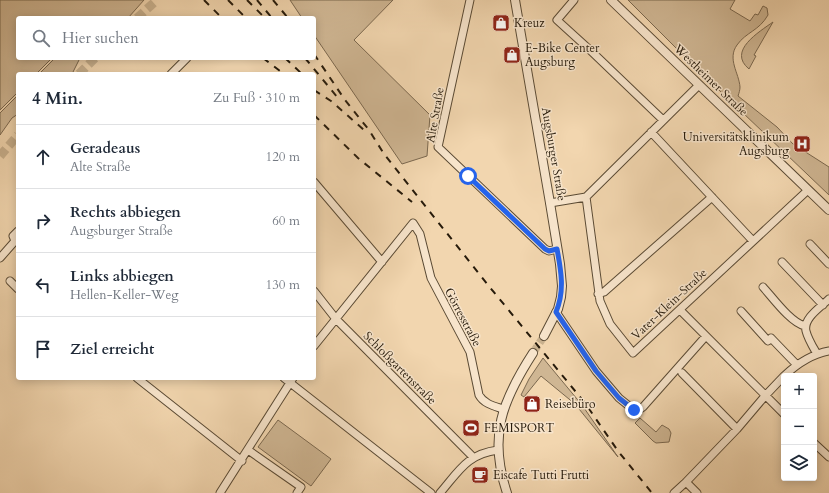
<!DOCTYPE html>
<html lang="de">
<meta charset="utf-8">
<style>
body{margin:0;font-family:Cardo,serif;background:#f6f6f7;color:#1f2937}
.controls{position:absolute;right:12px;bottom:12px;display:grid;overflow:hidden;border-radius:4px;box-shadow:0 2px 10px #0003}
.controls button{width:36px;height:36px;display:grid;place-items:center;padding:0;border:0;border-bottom:1px solid #e0e1e3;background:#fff;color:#1f2937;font:20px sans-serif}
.stop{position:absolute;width:12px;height:12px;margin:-9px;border:3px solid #2563eb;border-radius:50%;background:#fff}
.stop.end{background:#2563eb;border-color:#fff;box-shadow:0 1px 4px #0008}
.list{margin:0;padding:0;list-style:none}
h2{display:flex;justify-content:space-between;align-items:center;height:52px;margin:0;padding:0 16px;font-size:17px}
h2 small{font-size:13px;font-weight:400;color:#747a83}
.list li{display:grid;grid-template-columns:26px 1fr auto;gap:12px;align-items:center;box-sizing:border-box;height:64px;padding:0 16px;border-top:1px solid #e0e1e3}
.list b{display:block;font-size:15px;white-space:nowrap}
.list p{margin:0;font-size:13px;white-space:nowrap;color:#747a83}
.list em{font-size:13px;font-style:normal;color:#747a83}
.icon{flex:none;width:22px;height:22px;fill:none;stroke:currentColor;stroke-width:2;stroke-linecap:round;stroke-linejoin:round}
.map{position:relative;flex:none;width:829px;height:493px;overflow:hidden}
.search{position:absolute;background:#fff;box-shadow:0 2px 10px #0003;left:16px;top:16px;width:300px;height:44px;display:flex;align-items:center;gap:10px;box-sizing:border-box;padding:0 14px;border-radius:4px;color:#747a83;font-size:15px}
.panel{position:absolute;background:#fff;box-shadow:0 2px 10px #0003;left:16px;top:72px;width:300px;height:308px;border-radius:4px}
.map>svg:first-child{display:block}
.green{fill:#cfb693;stroke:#7b684f}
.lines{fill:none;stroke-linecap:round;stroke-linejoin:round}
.tertiary-tunnel{stroke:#c9b18e;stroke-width:8;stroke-dasharray:8 4;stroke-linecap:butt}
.secondary-tunnel{stroke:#c9b18e;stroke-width:9;stroke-dasharray:9 4.5;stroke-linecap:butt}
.minor-casing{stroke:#5a4a34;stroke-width:9}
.tertiary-casing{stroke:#5a4a34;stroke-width:10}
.minor{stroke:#f7e4cb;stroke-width:7}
.tertiary{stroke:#f7e4cb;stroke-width:8}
.rail{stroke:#271b0b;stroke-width:2;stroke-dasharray:7 7;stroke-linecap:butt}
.route{stroke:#2563eb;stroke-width:5}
.labels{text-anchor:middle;stroke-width:3;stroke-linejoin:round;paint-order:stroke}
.poi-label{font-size:12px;fill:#271b0b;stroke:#f7e4cb;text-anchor:start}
.street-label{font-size:12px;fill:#271b0b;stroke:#f7e4cb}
</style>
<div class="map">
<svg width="829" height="493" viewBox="0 0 829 493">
<rect width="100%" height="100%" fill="#f2d6af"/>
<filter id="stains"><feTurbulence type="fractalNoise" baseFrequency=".005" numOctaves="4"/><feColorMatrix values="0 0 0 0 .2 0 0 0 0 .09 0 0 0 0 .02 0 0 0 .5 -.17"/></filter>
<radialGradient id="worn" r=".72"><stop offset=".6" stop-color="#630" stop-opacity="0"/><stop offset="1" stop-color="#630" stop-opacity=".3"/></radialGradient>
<path class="green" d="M 0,0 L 144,0 L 128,18 L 18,18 L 18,58 L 52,58 L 36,74 L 18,74 L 18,92 L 0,110 Z
M 290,0 L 393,0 L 354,40 L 430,115 L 427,156 L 402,164 L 314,35 L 314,18 L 302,18 Z
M 628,0 L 735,0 L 730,9 L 750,21 L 755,14 L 758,15 L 763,6 L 767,8 L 768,15 C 759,31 746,32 737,45 C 727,59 739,73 740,87 C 740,90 739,93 738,96 L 777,127 L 793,144 L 829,167 L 829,195 L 700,72 Z
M 773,22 L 754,55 L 756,56 L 749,69 C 727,51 759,32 773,22 Z
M 55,58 L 80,58 L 72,74 L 39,74 Z
M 18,95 L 18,114 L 12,118 L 0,135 L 0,113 Z
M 543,358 L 582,405 L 618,457 L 575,404 L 541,376 L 524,397 L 521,395 L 529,379 Z
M 640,418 L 656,432 L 662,425 L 669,429 L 671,433 L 669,442 L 656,443 L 653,441 L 635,423 Z
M 278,420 L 331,459 L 311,486 L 258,447 Z"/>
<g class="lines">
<path class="tertiary-tunnel" d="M 533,353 L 544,336"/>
<path class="secondary-tunnel" d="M 137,18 L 157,0
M 79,74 L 95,58
M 0,156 L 18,135"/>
<defs>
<path id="minor" d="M 470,0 L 438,147 L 545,249 L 549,251 L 557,249
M 574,0 L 557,20 L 590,50 L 663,120
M 171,74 L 187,58
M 699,85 L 586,197 L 600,301 L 610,324 L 633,353 L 808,190
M 651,132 L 753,241
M 314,182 L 382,262
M 550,203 L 586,197
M 810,244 L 829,264
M 0,258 L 15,241 L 13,236 L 18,231
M 782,262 L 823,305
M 10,281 L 18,289
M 763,287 C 773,298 791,323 805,326
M 314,291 L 336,319 L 473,457
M 598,294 L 604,292 L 712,197
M 680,310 L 784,414
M 741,311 L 768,341 L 771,338 L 797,365
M 556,312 L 596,371 L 619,398 L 634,410 L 639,410 L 643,407 L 706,336
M 314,346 L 413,223 L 420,234 L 431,278 L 470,352 L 479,395 C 484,404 494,406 503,409
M 817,354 C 813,347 808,339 806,331 C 803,318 821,307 829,299
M 682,373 L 737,429
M 784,376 C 797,364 812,354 829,351
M 137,378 L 242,461
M 284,378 L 431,493
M 814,443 L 829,457
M 248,450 L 301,487 L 297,493
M 686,482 L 697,493
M 220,493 L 293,378
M 440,493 C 459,471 467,454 498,450
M 674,493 L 686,482 L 737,429 L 765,396 L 784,376"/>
<path id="tertiary" d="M 515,0 L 550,203 L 560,264 L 562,286 L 561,297 L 558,309 L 544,336
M 611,0 L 829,210
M 507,493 C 488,436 502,401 533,353"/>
</defs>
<use href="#minor" class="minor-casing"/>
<use href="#tertiary" class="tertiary-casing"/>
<use href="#minor" class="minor"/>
<use href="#tertiary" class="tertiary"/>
<path class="rail" d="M 204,0 L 222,18
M 228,0 L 246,18
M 247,0 L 265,18
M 257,0 L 272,18
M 273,0 L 288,18
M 314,54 L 345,100 L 369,130 L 384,154 L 488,285 L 585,403 L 618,451 L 652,493
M 263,58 L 284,74
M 285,58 L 302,74
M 305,58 L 338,98
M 314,90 L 331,101 L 364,130
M 314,115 L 358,158 L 412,202"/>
</g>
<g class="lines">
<path class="route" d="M 468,176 L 545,249 L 549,251 L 557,249 C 561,270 565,291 556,312 L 596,371 L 619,398 L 634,410"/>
</g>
<defs>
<symbol id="shop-square" viewBox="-11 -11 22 22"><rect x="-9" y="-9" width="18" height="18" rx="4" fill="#8f2418" stroke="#f7e4cb"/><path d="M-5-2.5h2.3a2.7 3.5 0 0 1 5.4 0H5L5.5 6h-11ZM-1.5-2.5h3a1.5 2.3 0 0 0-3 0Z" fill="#fff"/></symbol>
<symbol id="hospital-square" viewBox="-11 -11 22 22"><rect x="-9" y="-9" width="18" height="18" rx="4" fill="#8f2418" stroke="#f7e4cb"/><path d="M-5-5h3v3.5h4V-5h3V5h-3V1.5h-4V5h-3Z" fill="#fff"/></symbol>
<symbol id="stadium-square" viewBox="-11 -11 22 22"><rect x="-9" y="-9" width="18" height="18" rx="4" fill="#8f2418" stroke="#f7e4cb"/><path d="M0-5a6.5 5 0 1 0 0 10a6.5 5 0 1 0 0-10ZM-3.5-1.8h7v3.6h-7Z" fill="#fff"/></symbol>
<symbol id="cafe-square" viewBox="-11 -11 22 22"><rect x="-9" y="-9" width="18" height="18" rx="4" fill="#8f2418" stroke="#f7e4cb"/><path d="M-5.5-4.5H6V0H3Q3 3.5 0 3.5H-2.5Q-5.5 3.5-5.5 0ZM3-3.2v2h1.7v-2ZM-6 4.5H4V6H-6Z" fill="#fff"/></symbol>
</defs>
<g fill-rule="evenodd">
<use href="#shop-square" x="491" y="13" width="20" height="20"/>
<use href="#shop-square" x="502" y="45" width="20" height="20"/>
<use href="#hospital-square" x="792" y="134" width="20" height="20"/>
<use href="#shop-square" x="522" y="394" width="20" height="20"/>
<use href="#stadium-square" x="461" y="418" width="20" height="20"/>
<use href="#cafe-square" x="470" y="465" width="20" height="20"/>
</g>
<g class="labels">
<g class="poi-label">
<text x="514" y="27">Kreuz</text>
<text x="525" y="52">E-Bike Center<tspan x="525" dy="14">Augsburg</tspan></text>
<text x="789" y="141" text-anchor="end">Universitätsklinikum<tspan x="789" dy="14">Augsburg</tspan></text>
<text x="545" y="408">Reisebüro</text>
<text x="484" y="432">FEMISPORT</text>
<text x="493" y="479">Eiscafe Tutti Frutti</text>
</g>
<g class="street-label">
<text transform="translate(711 80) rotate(44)" y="4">Westheimer Straße</text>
<text transform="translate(435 115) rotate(-80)" y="4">Alte Straße</text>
<text transform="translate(554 154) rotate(80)" y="4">Augsburger Straße</text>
<text transform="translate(669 304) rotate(-43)" y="4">Vater-Klein-Straße</text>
<text transform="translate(463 317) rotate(62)" y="4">Görresstraße</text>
<text transform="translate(400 368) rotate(45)" y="4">Schloßgartenstraße</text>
</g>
</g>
<rect width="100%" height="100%" filter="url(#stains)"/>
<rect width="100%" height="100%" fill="url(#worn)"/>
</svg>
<div class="controls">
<button>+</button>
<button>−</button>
<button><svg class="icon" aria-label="layers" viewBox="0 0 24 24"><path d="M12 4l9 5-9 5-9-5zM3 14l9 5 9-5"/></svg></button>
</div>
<div class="stop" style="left:468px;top:176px"></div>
<div class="stop end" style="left:634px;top:410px"></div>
<div class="search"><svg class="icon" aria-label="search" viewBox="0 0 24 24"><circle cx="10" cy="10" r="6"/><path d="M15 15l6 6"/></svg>Hier suchen</div>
<section class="panel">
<h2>4 Min.<small>Zu Fuß · 310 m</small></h2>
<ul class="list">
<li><svg class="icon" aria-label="ahead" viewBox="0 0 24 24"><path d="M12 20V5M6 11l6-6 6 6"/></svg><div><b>Geradeaus</b><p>Alte Straße</p></div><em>120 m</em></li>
<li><svg class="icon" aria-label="right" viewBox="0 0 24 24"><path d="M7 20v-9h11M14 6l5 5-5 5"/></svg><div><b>Rechts abbiegen</b><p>Augsburger Straße</p></div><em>60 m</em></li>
<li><svg class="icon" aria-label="left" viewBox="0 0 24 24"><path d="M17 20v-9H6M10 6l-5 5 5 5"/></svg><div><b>Links abbiegen</b><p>Hellen-Keller-Weg</p></div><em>130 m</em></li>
<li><svg class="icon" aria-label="arrive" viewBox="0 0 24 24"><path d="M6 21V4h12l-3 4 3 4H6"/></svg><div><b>Ziel erreicht</b></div></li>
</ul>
</section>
</div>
